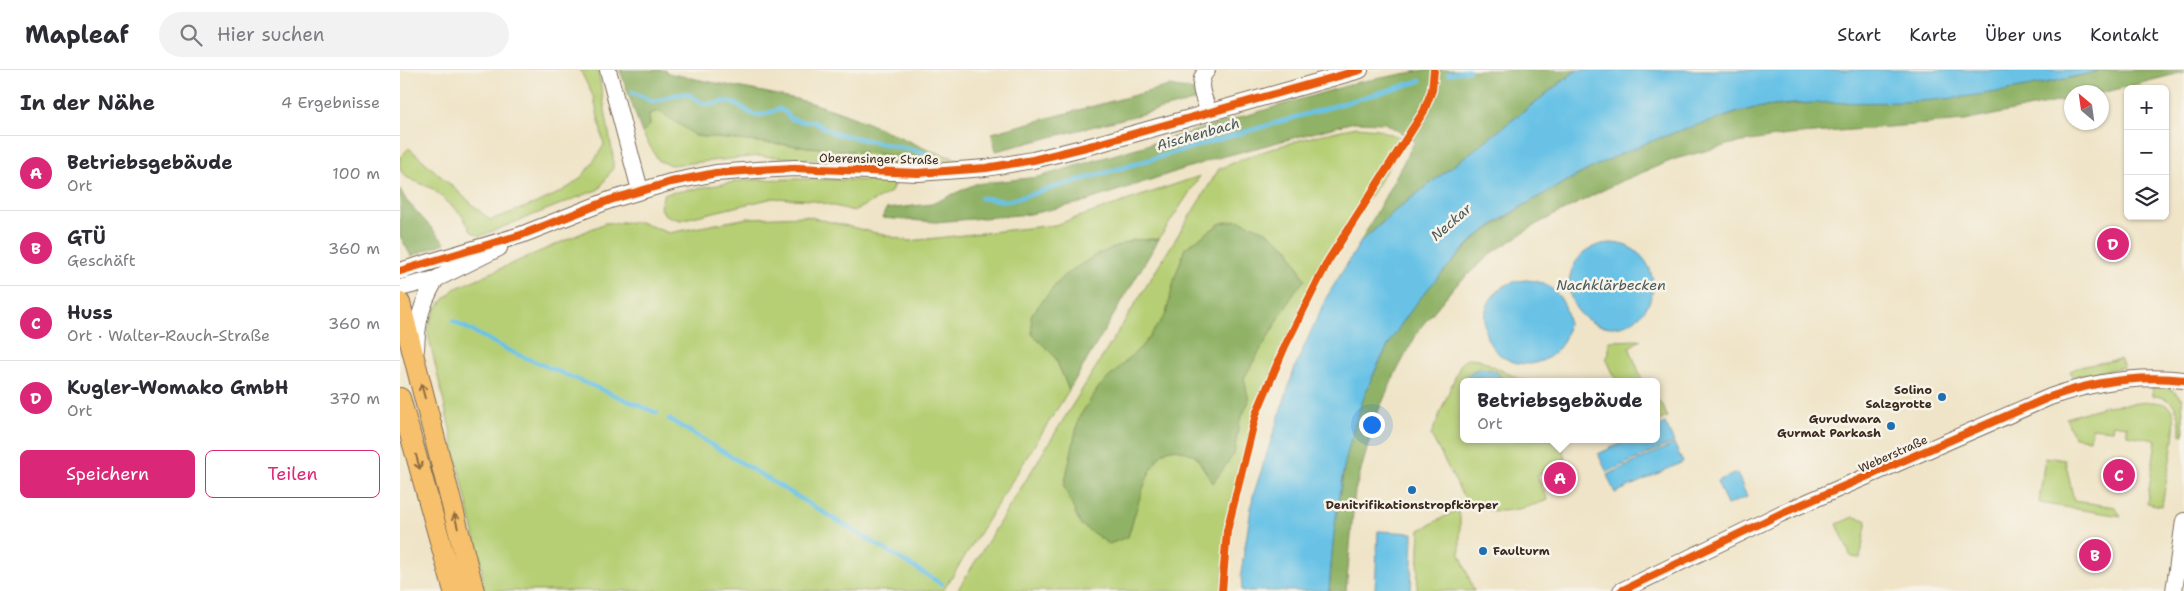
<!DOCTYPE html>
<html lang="de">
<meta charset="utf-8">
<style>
body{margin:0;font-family:"Shantell Sans",sans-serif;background:#f2f2f3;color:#2b2b33}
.controls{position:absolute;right:15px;top:15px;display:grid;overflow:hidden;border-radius:8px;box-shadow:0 1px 4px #0004}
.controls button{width:45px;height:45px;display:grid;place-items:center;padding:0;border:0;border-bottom:1px solid #e1e1e2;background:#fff;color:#2b2b33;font:25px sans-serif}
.compass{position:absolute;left:1664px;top:15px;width:45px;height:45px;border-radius:50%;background:#fff;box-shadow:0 1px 4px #0004;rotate:331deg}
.you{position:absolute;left:971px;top:354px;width:18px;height:18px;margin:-12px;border:4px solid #fff;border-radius:50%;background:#1a73e8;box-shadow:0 0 0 8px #1a73e833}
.badge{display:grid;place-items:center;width:32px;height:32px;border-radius:50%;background:#db2777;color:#fff;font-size:16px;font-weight:700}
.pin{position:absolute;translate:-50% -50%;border:2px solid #fff;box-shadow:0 1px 5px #0006}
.popup{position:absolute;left:1060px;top:308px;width:200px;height:65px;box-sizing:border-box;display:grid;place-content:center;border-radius:8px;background:#fff;filter:drop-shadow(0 1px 4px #0005);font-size:16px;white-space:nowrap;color:#7c7c81}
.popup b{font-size:19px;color:#2b2b33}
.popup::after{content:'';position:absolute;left:50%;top:100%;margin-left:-10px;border:10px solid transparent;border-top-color:#fff}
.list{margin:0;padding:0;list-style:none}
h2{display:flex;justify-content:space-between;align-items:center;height:65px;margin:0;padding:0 20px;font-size:21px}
h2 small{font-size:16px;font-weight:400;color:#7c7c81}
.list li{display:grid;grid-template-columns:32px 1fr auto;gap:15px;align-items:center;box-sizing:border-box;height:75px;padding:0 20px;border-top:1px solid #e1e1e2}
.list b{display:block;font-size:19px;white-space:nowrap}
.list p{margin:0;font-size:16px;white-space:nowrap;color:#7c7c81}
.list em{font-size:16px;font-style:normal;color:#7c7c81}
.actions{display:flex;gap:10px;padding:15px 20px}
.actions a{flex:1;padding:11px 0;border:1px solid #db2777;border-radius:8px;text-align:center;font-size:18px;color:#db2777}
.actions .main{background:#db2777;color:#fff}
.icon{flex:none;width:28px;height:28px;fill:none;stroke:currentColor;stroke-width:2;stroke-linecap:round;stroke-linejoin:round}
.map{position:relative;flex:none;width:1784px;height:521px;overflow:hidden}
header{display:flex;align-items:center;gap:30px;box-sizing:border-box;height:70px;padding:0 25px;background:#fff;border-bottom:1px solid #e1e1e2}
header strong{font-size:24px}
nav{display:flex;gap:28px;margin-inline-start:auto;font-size:18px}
.search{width:350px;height:45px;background:#f2f2f3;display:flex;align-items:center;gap:12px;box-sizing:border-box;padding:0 18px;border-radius:28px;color:#7c7c81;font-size:19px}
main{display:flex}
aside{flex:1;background:#fff}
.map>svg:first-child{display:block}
.green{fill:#b6cf75;stroke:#787c4a}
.forest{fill:#90b266;stroke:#666e42}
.water{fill:#69c2e6;stroke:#527682}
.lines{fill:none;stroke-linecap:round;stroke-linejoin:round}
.stream{stroke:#69c2e6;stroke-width:4.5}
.minor-casing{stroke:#7a6b59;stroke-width:18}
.major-casing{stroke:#7a6b59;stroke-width:22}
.minor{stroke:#fff;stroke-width:16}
.major{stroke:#f7c06c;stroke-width:20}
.cycleway-casing{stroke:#f7f3e8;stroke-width:11}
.cycleway{stroke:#e8590c;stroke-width:8}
.oneway{stroke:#906e41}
.poi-dot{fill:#1f6fb2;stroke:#f7f3e8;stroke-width:2}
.labels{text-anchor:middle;stroke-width:5;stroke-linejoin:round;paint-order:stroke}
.street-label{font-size:12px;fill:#3b2a1e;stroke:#f7f3e8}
.poi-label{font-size:12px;font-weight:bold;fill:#3b2a1e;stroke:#f7f3e8;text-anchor:end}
.water-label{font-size:14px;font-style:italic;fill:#49585a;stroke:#f7f3e8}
</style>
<header>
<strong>Mapleaf</strong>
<div class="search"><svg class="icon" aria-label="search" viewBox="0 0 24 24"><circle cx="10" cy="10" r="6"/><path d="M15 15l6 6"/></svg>Hier suchen</div>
<nav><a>Start</a><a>Karte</a><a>Über uns</a><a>Kontakt</a></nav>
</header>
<main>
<aside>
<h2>In der Nähe<small>4 Ergebnisse</small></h2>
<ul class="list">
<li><span class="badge">A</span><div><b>Betriebsgebäude</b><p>Ort</p></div><em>100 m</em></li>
<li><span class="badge">B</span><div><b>GTÜ</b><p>Geschäft</p></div><em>360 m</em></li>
<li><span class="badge">C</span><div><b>Huss</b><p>Ort · Walter-Rauch-Straße</p></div><em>360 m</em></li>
<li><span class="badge">D</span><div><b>Kugler-Womako GmbH</b><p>Ort</p></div><em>370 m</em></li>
</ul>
<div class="actions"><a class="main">Speichern</a><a>Teilen</a></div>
</aside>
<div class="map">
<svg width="1784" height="521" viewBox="0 0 1784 521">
<rect width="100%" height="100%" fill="#f7f3e8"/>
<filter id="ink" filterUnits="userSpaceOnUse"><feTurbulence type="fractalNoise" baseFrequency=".02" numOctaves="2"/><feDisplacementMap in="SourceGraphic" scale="10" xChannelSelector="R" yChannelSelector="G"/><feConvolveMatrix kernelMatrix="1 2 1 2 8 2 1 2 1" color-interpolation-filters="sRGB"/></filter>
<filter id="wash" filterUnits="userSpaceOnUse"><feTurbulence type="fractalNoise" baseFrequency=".0096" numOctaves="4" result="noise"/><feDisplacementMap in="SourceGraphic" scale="20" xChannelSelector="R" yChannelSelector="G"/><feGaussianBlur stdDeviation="1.12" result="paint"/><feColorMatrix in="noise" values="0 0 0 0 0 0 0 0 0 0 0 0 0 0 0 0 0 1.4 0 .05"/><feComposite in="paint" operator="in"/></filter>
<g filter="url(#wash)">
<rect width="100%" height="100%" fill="#efe4c7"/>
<path class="green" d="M 180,0 L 198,0 L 213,86 L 213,98 L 199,119 L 80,166 L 72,162 L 61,144 L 33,119 L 6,107 L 0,100 L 0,87 L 9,78 L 90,150 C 117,140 148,131 172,115 C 186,105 195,89 204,75 L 194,28 Z
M 259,40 L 296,66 L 521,88 L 528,80 L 564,91 L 444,91 L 359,86 L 271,95 L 259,91 L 242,63 L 250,55 L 249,44 Z
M 957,57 L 977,59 L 1006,70 L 928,191 L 885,276 L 856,344 L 827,461 L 822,521 L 557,521 L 819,99 C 864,79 909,66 957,57 Z
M 800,106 L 759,169 L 732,170 L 632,264 L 655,287 L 669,320 L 543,521 L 84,521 L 80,490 L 27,259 L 36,238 L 54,219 L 205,153 L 240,152 L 269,163 L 348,148 L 406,146 L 509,171 L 655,155 Z
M 397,109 L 495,111 L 491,122 L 454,141 L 411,130 L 373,128 L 280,150 L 265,145 L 260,137 L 264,124 L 347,110 Z
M 1241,270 L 1229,277 L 1243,312 L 1217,312 L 1206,288 L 1209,284 L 1209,271 Z
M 1068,288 L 1079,289 L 1121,310 L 1141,312 L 1064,312 L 1064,369 L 1165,369 L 1163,382 L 1166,391 L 1137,406 L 1148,430 C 1120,440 1084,451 1062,424 L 1031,365 L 1061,293 Z
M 1720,289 L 1724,297 L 1673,307 L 1670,301 L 1679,297 Z
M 1752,316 L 1770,318 L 1782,329 L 1784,365 L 1780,364 C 1781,344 1776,327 1753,326 Z
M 1256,329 L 1263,335 L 1267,347 L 1256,352 Z
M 1749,332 C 1759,332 1768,333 1773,342 C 1779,354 1764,419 1762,436 L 1747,433 L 1756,370 L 1727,365 L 1727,356 L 1713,354 L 1712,360 L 1692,358 L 1690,369 L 1674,367 L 1666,348 L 1705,336 Z
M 1645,387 L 1665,390 L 1674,431 L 1715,437 L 1721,446 L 1639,433 Z
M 1057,440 L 1060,446 L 1060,484 L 1074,521 L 1017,521 L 1020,460 Z
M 1453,447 L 1467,450 L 1460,488 L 1451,487 L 1437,454 Z"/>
<path class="forest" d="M 220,0 L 265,0 L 268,3 C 310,13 353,19 396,29 C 442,40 485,60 528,80 L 521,88 L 296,66 L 259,41 L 249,44 L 250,55 L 242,63 Z
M 1025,0 L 1177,0 L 996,140 L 960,173 L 1015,71 L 985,53 L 954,52 L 814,89 L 680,133 L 630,144 L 536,152 L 482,148 L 486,139 L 532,134 L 575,114 L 639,107 L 959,12 Z
M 1703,0 L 1784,0 L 1784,2 L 1702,23 L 1672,22 L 1671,29 L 1564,51 L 1388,65 L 1331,74 L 1275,89 L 1217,113 L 1137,154 L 1092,183 L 1054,217 L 1020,258 L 994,306 L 977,344 L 955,421 L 946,521 L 929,521 L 934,457 L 946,385 L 963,325 L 994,264 L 1027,218 L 1077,167 L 1135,128 L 1211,88 L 1270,62 L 1354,38 L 1665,9 Z
M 769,16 L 793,20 L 797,30 L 596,81 L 592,63 Z
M 0,119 L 6,130 L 45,173 L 11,186 L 0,166 Z
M 838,150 L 866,161 L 889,179 L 905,210 L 895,221 L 844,308 L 849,331 L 839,353 L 834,384 L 813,413 L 795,385 C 788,383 779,379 772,379 C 750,379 734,449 728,467 L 709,474 L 680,454 L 664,416 L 679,347 L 699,317 L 742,276 L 766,244 L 775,207 L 785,178 L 821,153 Z
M 759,169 L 669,320 L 655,287 L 632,264 L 631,245 L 663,206 L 696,185 L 732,170 Z"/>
<path class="water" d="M 1177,0 L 1703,0 C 1638,16 1571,29 1504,32 C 1455,34 1405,30 1356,38 C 1342,40 1328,46 1315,50 C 1267,63 1222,82 1178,105 C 1144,124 1109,142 1078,166 C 1066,175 1056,189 1045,200 C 955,294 938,396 929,521 L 842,521 L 841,503 L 853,426 L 895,297 L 926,228 L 960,173 L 996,140 Z
M1169 215a42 42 0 1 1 84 0a42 42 0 1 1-84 0Z
M1084 252a42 42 0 1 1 84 0a42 42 0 1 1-84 0Z
M 1082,298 L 1096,301 L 1104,312 L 1064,312 L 1064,330 C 1058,314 1066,301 1082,298 Z
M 1265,353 L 1274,372 L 1207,402 L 1198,384 L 1230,369 L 1256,369 L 1256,357 Z
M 1274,374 L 1283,392 L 1215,423 L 1207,405 Z
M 1337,403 L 1347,427 L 1327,435 L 1317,411 Z
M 978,461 L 1013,463 L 1011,521 L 975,521 Z"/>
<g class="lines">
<path class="stream" d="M 1048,4 L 1069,0
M 232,22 L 254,32 C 263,29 277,22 287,24 C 294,26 300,34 307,34 C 315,35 322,30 330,32 C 356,40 345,53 379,39 L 385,42 L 391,49 L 404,52 L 412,51 L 434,63 L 529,84
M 581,128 L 608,131 L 1020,11
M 53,251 L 112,282 L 257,343
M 269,349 L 542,514"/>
</g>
</g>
<g filter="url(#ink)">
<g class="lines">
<defs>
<path id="minor" d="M 208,0 L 240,120
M 807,0 C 795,13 804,28 809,42
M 0,201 L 121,165 L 210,130 L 271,112 L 316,103 L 357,100 L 395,98 L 518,103 L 586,98 L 633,90 L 694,75 L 960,0
M 0,218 L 36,209 L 99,178
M 16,280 C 17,250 21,235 36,209
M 1221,521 L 1380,444 L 1650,327 C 1693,312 1739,305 1784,310
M 1774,521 L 1784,451"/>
<path id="major" d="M 0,233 L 74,521
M 0,328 L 54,521"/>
</defs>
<use href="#minor" class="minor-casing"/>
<use href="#major" class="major-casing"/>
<use href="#minor" class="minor"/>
<use href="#major" class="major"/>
<defs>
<path id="cycleway" d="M 0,201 L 121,165 L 210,130 L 271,112 L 316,103 L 357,100 L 395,98 L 518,103 L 586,98 L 633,90 L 694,75 L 960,0
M 822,521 L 827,461 L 856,344 L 885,276 L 928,191 L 1024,41 L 1032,20 L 1034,0
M 1221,521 L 1380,444 L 1650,327 C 1693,312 1739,305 1784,310"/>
</defs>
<use href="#cycleway" class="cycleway-casing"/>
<use href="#cycleway" class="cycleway"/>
</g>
<defs><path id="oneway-shaft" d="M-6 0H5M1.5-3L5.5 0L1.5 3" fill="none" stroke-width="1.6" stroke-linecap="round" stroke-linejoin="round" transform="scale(1.25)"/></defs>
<g class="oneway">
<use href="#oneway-shaft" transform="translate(23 321) rotate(-105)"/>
<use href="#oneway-shaft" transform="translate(18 392) rotate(74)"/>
<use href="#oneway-shaft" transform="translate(56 451) rotate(-104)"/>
</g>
</g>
<g class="poi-dot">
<circle cx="1542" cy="327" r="5"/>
<circle cx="1491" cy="356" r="5"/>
<circle cx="1012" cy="420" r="5"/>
<circle cx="1083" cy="481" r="5"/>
</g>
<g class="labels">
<g class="street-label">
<text transform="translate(479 89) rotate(1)" y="4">Oberensinger Straße</text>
<text transform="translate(1493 384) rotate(-24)" y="4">Weberstraße</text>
</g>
<g class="poi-label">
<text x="1532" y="324">Solino<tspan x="1532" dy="14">Salzgrotte</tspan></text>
<text x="1481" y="353">Gurudwara<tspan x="1481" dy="14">Gurmat Parkash</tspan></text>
<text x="1012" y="439" text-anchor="middle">Denitrifikationstropfkörper</text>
<text x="1093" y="485" text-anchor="start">Faulturm</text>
</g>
<g class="water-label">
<text transform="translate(798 64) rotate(-16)" y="5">Aischenbach</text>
<text transform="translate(1051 152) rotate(-41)" y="5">Neckar</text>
<text x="1211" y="220">Nachklärbecken</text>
</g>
</g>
</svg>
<div class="controls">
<button>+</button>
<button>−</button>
<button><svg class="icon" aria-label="layers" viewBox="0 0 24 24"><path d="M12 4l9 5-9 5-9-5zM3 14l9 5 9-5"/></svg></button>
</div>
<svg class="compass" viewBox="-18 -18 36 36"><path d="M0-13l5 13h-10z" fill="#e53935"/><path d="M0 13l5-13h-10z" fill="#7c7c81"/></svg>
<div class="you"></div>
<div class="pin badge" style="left:1160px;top:408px">A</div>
<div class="popup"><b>Betriebsgebäude</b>Ort</div>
<div class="pin badge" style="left:1695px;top:485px">B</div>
<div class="pin badge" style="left:1719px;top:405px">C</div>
<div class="pin badge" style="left:1713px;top:174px">D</div>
</div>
</main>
